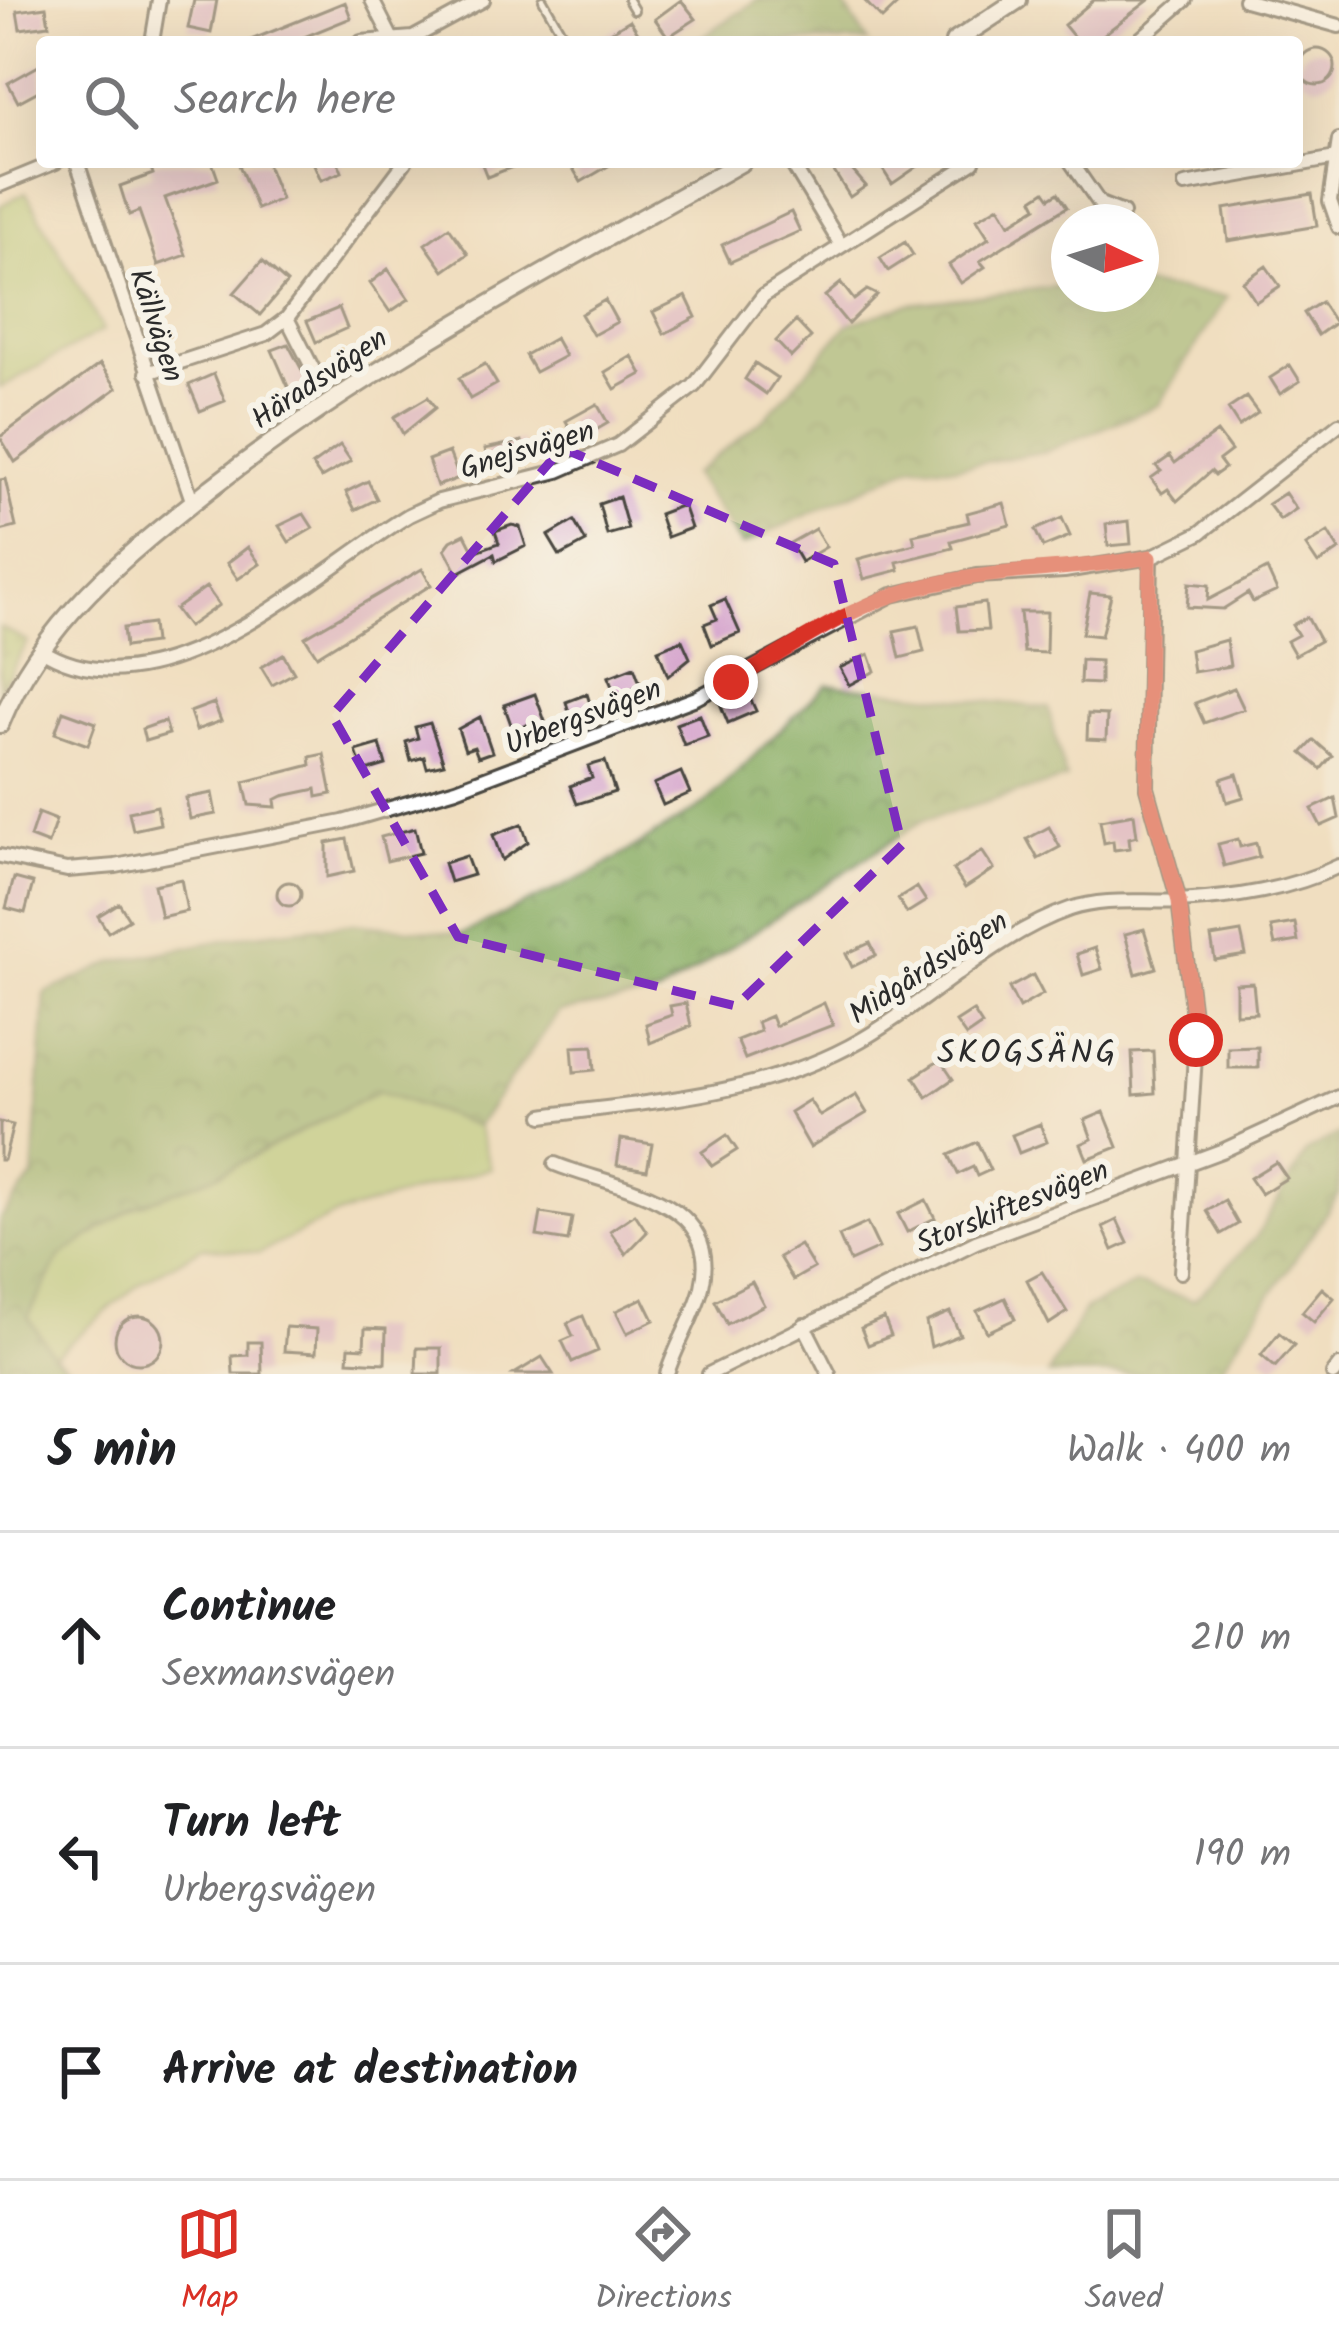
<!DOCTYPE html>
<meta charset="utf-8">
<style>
body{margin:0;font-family:Kalam,sans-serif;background:#f2f2f2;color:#202124}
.compass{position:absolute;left:1051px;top:204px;width:108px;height:108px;border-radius:50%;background:#fff;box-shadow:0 12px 48px #0002;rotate:94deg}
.stop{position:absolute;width:36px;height:36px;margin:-27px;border:9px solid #d93025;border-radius:50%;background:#fff}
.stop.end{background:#d93025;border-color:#fff;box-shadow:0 3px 12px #0008}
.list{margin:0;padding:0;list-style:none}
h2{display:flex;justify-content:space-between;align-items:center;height:156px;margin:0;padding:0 48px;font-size:51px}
h2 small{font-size:39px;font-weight:400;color:#757577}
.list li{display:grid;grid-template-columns:78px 1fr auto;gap:36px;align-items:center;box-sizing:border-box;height:216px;padding:0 48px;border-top:3px solid #e0e0e0}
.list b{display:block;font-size:45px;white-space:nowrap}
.list p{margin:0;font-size:39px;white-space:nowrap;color:#757577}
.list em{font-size:39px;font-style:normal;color:#757577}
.icon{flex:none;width:66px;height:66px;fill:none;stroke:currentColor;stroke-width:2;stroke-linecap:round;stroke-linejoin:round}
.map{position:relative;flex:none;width:1339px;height:1374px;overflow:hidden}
.search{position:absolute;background:#fff;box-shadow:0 12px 48px #0002;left:36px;right:36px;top:36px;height:132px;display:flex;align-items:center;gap:30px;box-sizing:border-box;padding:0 42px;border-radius:12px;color:#757577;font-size:45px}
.sheet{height:804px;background:#fff}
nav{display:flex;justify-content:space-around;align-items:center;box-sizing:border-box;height:168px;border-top:3px solid #e0e0e0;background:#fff;font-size:33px;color:#757577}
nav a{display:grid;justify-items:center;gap:6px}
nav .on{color:#d93025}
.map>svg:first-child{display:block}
.grass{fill:#a8c66e;stroke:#6a784c;stroke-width:3}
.forest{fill:url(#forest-crowns);stroke:#586b46;stroke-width:3}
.park{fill:url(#park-dots);stroke:#6a784c;stroke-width:3}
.building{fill:#d4a1cc}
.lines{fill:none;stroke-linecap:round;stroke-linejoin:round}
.service-casing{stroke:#494641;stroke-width:12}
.minor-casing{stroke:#494641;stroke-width:18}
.tertiary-casing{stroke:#494641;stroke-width:22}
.service{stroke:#fff;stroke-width:6}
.minor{stroke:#fff;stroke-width:12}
.tertiary{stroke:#fff;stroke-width:16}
.route{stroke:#d93025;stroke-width:15}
.marked{fill:none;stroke:#7b2cbf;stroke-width:9;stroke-dasharray:24 15;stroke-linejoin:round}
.labels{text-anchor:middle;stroke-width:12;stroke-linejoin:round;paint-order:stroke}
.street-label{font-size:30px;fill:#2b2b2b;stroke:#f7f3e8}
.neighbourhood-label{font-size:33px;letter-spacing:3px;fill:#2b2b2b;stroke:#f7f3e8}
</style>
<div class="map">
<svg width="1339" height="1374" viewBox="0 0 1339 1374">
<defs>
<pattern id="forest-crowns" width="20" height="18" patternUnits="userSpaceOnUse" patternTransform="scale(3)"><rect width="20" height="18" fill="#86ab61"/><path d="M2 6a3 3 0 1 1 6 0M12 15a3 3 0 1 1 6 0" fill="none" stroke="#6e8b50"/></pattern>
<pattern id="park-dots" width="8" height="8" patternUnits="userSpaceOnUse" patternTransform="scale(3)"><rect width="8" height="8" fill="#a8c66e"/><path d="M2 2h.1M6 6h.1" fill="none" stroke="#91aa5f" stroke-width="1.8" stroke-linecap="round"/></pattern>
</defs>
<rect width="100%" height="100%" fill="#f7f3e8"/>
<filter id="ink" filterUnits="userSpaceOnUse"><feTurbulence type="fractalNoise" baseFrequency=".00833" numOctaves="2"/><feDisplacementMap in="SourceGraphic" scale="24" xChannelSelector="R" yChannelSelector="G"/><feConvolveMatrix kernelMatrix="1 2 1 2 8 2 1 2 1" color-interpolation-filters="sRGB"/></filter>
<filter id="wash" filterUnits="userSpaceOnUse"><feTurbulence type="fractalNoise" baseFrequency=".004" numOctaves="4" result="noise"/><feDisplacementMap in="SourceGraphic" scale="48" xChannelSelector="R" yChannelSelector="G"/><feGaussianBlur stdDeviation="2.7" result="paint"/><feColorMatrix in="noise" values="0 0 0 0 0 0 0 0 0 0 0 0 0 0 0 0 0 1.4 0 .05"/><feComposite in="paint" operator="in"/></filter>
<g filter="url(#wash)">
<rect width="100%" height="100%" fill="#f0dec0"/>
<path class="grass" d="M 26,192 L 103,330 L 0,388 L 0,206 Z
M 379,1091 L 477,1126 L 491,1168 L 334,1216 L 259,1253 L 203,1247 L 140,1283 L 54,1356 L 28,1317 L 60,1257 L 134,1207 L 219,1174 Z"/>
<path class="forest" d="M 757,0 L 841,0 L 868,42 L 695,42 Z
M 1069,285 L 1069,294 L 1141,294 L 1141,285 L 1227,297 L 1159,405 L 1047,451 L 956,467 L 914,465 L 742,545 L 693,474 L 765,418 L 848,324 L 908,304 Z
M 827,684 L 1048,708 L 1066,779 L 922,821 L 658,995 L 559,1012 L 477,1126 L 379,1091 L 219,1174 L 134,1207 L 60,1257 L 28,1317 L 54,1356 L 78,1374 L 0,1374 L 0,1219 L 33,1177 L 45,993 L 114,962 L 253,934 L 355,923 L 462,934 L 598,870 L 705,804 Z
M 1339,1134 L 1339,1194 L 1217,1374 L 1048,1374 L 1084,1310 L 1136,1284 L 1194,1300 L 1256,1237 L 1307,1151 Z"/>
<path class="park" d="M 0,627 L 28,642 L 0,690 Z"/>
<g id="blocks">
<path class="building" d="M 194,0 L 217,0 L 211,33 L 188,28 Z
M 681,0 L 696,19 L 668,37 L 655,19 Z
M 864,0 L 902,0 L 882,19 Z
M 1094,0 L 1149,0 L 1094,42 L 1078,42 L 1064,25 Z
M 345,2 L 351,18 L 292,42 L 246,42 Z
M 46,7 L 49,25 L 20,29 L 17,11 Z
M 630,20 L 644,42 L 594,42 Z
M1299 67a18 18 0 1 1 36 0a18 18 0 1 1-36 0Z
M 42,64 L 42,89 L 18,102 L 8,83 Z
M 149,162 L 212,162 L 218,179 L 165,198 L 186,255 L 158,265 L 139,211 L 129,215 L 120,186 L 153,174 Z
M 246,162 L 266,162 L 281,199 L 257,209 L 239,165 Z
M 313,162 L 338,162 L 342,172 L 321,180 Z
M 481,162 L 523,162 L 523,163 L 487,177 Z
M 569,162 L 615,162 L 581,182 Z
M 845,162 L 866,186 L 850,197 L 833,170 Z
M 878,162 L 924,162 L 892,184 Z
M 1045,191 L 1050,198 L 1058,193 L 1067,207 L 980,261 L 985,267 L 961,283 L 949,265 L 989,238 L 977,219 L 999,206 L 1010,224 L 1037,207 L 1033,199 Z
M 1312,194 L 1317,226 L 1228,241 L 1224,209 Z
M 791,212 L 800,231 L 730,262 L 722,245 Z
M 449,227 L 468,254 L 444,271 L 425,244 Z
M 905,242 L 913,255 L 888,271 L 880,258 Z
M 262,261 L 287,283 L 260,315 L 234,293 Z
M 1266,266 L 1280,286 L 1256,302 L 1243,282 Z
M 388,269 L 409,299 L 390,312 L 370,283 Z
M 841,283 L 854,300 L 867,290 L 877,295 L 848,324 L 825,296 Z
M 686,296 L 696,317 L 664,334 L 653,312 Z
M 605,300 L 617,322 L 593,335 L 581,314 Z
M 1321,302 L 1335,323 L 1318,335 L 1304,313 Z
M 339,308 L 347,328 L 316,342 L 307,321 Z
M 796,321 L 811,337 L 791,357 L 776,341 Z
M 555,338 L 565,356 L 535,372 L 525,355 Z
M 288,344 L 309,383 L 290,391 L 272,350 Z
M 632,356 L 642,374 L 615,389 L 605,372 Z
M 755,363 L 777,378 L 766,394 L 745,379 Z
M 100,364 L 117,388 L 15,462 L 0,437 Z
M 485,364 L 497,384 L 470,399 L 459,378 Z
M 1290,365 L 1300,381 L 1280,394 L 1270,378 Z
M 214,374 L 225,401 L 200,411 L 189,385 Z
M 428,397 L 435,408 L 403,434 L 394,417 Z
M 1246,397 L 1258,413 L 1239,426 L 1228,409 Z
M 597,404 L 608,423 L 577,441 L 566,421 Z
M 1217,432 L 1231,451 L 1219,460 L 1225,468 L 1215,475 L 1211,471 L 1177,501 L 1168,489 L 1162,493 L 1151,478 L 1161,471 L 1156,466 L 1170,456 L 1175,463 Z
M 522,441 L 526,459 L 489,468 L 485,449 Z
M 340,445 L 351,461 L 321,478 L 312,465 Z
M 449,452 L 459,478 L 437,486 L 428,460 Z
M 5,479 L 16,527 L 0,531 L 0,480 Z
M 368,481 L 377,499 L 355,510 L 346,492 Z
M 1285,493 L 1296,509 L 1280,520 L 1268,504 Z
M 619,497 L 628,529 L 607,535 L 599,504 Z
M 1004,503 L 1010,525 L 951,541 L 953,548 L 897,562 L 899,570 L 864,579 L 858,559 L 915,544 L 913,535 L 969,522 L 967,513 Z
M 683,505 L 691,528 L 667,537 L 659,514 Z
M 304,514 L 313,528 L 289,542 L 279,526 Z
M 1062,518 L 1070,536 L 1043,547 L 1035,530 Z
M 574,521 L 586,542 L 560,556 L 548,536 Z
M 1129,521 L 1131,544 L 1108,546 L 1106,524 Z
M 512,525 L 520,527 L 526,546 L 496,561 L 494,554 L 458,573 L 445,549 L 451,541 L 465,534 L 474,552 L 499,543 L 495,531 Z
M 815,529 L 826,547 L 801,562 L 790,543 Z
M 1328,532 L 1339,550 L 1318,564 L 1306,546 Z
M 248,547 L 260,564 L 238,579 L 227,563 Z
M 422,569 L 431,585 L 317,656 L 305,637 Z
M 1267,569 L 1277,591 L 1253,602 L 1248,593 L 1223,609 L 1187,607 L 1189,583 L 1209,585 L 1208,600 Z
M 206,587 L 219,605 L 188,627 L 175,609 Z
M 1090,593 L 1111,595 L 1101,636 L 1082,634 Z
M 725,599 L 740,633 L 712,645 L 704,624 L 717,619 L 711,605 Z
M 985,603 L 988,630 L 959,631 L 956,607 Z
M 1020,612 L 1047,612 L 1046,653 L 1024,652 Z
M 1307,617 L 1320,641 L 1295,655 L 1287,641 L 1298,635 L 1292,625 Z
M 152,624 L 154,643 L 125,647 L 123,628 Z
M 918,626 L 924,652 L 900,658 L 894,631 Z
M 682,640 L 690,658 L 668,676 L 658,650 Z
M 1226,640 L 1230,666 L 1193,672 L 1190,650 Z
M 283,654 L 294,673 L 272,685 L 261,667 Z
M 869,654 L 875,671 L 849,685 L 840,668 Z
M 1081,660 L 1100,661 L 1100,684 L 1080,683 Z
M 634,667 L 641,686 L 616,696 L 608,677 Z
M 1234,688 L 1244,709 L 1204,723 L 1195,703 Z
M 746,689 L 756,711 L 728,723 L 719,701 Z
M 535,694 L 550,735 L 533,741 L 527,725 L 513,730 L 504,705 Z
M 587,694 L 594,716 L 572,723 L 566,702 Z
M 214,703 L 221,721 L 196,730 L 190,712 Z
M 63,711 L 96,723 L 88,745 L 55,733 Z
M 1088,714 L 1107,715 L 1106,740 L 1087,739 Z
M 700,715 L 708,736 L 684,745 L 676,724 Z
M 480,717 L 492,752 L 478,757 L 474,747 L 465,750 L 458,729 Z
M 165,721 L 169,734 L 145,741 L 142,729 Z
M 430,723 L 444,764 L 427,768 L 424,757 L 411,761 L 406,742 L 418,738 L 415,727 Z
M 1314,740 L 1332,756 L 1321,769 L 1302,753 Z
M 380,744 L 386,765 L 363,772 L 356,751 Z
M 324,754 L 332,794 L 317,797 L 316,789 L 283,796 L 275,800 L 276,807 L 249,805 L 244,782 L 311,765 L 310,757 Z
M 605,761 L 615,792 L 577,804 L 570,786 L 592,778 L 588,766 Z
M 681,772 L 690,793 L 663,805 L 654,784 Z
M 1237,774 L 1244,797 L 1227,802 L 1221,779 Z
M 212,793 L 216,814 L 190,819 L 186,798 Z
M 1335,798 L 1339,818 L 1321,826 L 1312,809 Z
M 157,806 L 160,824 L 133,830 L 129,812 Z
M 38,813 L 56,820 L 48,844 L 30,837 Z
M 1134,814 L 1137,836 L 1129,838 L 1130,848 L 1114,850 L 1113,841 L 1104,843 L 1100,820 Z
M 522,824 L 528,842 L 502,860 L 493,835 Z
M 1049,827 L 1060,847 L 1038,859 L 1027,839 Z
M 415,828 L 421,853 L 387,861 L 381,837 Z
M 347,839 L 354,871 L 327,877 L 327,843 Z
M 1238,839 L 1240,847 L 1256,843 L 1259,857 L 1224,866 L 1218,844 Z
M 982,851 L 994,869 L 965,888 L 953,870 Z
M 466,856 L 473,875 L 450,882 L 444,863 Z
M 14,878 L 33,883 L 25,913 L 6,908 Z
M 181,879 L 187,911 L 161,917 L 154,885 Z
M277 894a12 12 0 1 1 24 0a12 12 0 1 1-24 0Z
M 917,887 L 926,901 L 907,913 L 898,899 Z
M 119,903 L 129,919 L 108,932 L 98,916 Z
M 1295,923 L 1298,941 L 1275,945 L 1271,927 Z
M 1144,929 L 1156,968 L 1136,974 L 1125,934 Z
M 1241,932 L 1246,955 L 1215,960 L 1211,937 Z
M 870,943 L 876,955 L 852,967 L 846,954 Z
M 1095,948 L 1102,969 L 1083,975 L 1077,954 Z
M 1033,975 L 1043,994 L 1019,1008 L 1009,988 Z
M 1253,983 L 1256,1013 L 1236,1014 L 1236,984 Z
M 686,1003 L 691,1026 L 650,1043 L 646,1024 L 672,1015 L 670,1006 Z
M 824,1003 L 833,1025 L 745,1059 L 737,1040 L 760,1031 L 757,1022 L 771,1016 L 775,1026 Z
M 973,1011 L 982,1025 L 966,1036 L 956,1022 Z
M 593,1046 L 595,1070 L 574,1072 L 572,1047 Z
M 1258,1047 L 1258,1068 L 1228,1068 L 1228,1048 Z
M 1153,1051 L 1155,1093 L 1134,1095 L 1132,1052 Z
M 940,1060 L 953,1079 L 927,1097 L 914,1077 Z
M 856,1095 L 867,1113 L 810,1147 L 790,1112 L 809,1100 L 820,1116 Z
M 1104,1112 L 1118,1147 L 1087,1159 L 1081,1144 L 1092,1139 L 1085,1120 Z
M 0,1122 L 13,1125 L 4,1160 L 0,1160 Z
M 1040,1124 L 1047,1142 L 1019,1153 L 1012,1135 Z
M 727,1135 L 737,1150 L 712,1166 L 702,1152 Z
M 621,1139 L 652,1144 L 647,1170 L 617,1165 Z
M 977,1142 L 990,1170 L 977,1176 L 973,1167 L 958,1174 L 949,1155 Z
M 1276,1162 L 1287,1178 L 1261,1194 L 1250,1178 Z
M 926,1200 L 935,1218 L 907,1232 L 898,1214 Z
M 1225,1201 L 1238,1224 L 1221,1234 L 1207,1211 Z
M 541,1213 L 572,1218 L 568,1241 L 537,1236 Z
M 635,1214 L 647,1232 L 626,1254 L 610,1231 Z
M 1117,1220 L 1128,1243 L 1113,1250 L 1103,1227 Z
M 867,1223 L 879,1248 L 850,1261 L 839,1236 Z
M 800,1245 L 814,1268 L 793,1280 L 779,1257 Z
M 1042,1272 L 1067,1312 L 1049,1324 L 1027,1280 Z
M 752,1282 L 764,1305 L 727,1324 L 715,1301 Z
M 1322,1288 L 1334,1298 L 1314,1322 L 1302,1312 Z
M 643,1298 L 654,1320 L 627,1333 L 616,1311 Z
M 1005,1298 L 1015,1319 L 987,1332 L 977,1311 Z
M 950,1312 L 960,1335 L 931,1347 L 926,1322 Z
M115 1340a24 24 0 1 1 48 0a24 24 0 1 1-48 0Z
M 583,1316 L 598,1351 L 572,1362 L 562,1341 L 573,1336 L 567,1323 Z
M 884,1318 L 891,1336 L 868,1345 L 861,1328 Z
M 286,1327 L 317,1329 L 316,1353 L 284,1351 Z
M 365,1328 L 386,1329 L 385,1363 L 348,1361 L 349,1347 L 364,1348 Z
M 1279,1333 L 1294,1345 L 1275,1367 L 1261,1355 Z
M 248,1342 L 261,1342 L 262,1374 L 233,1374 L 232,1356 L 248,1355 Z
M 417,1348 L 441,1348 L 441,1374 L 416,1374 Z
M 542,1357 L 553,1374 L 514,1374 Z"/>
</g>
</g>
<g filter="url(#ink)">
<use href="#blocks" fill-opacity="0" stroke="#494641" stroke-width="3"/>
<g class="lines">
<defs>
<path id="service" d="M 543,0 L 567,42
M 628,0 L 634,10"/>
<path id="minor" d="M 372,0 L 393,41
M 1245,0 L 1339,26
M 152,42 L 159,0
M 361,42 L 413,38 L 483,0
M 1137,42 L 1185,0
M 1339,140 L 1330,201 L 1339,227
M 77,162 L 193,503
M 791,162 L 841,245
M 1071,162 L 1100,204 L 1123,213
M 0,185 L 56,162
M 1185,185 L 1336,158
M 287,318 L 314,371
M 147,373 L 266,334 L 287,318 L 405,162
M 1151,557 L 1147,788 L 1179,901 L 1196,1040 L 1181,1272
M 40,649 C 157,725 313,573 409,515 L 439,501 L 558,471 L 618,445 L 694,386 L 763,296 L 973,162
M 0,856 L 67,870 L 116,866 L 343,822 L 456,789 L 696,698 L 892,595 L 977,576 L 1064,571 L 1151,557 L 1200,533 L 1339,424
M 543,1116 C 651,1101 764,1096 861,1040 C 931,1000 994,935 1070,909 C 1106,897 1143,903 1179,901 C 1234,898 1289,890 1339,866
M 555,1164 C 613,1188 723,1196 702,1287 C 695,1316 676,1344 667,1374
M 804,1325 L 829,1374
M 709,1374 L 976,1242 L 1224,1150 L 1339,1097
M 1333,1374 L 1339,1366"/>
<path id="tertiary" d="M 954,42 L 1018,0
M 0,724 C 42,621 126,555 211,488 C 377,359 560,265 742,162"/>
</defs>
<use href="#service" class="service-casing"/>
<use href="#minor" class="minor-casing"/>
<use href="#tertiary" class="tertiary-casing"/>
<use href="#service" class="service"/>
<use href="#minor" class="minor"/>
<use href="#tertiary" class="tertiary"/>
</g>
</g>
<g class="lines" filter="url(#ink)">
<path class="route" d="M 731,682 C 783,653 837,614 894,595 C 977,567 1066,573 1150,557 L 1147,788 L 1179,901 L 1196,1040"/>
</g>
<path d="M0 0H1339V1374H0ZM 562,448 L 834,564 L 902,845 L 736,1006 L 458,937 L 332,715 Z" fill="#f0dec0" fill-opacity=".55" fill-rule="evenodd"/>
<path class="marked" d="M 562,448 L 834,564 L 902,845 L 736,1006 L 458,937 L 332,715 Z"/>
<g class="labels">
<g class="street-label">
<text transform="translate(157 325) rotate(72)" y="10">Källvägen</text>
<text transform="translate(319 378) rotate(-34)" y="10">Häradsvägen</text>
<text transform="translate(527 449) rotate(-17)" y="10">Gnejsvägen</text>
<text transform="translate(583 716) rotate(-21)" y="10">Urbergsvägen</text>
<text transform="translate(928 967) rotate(-33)" y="10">Midgårdsvägen</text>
<text transform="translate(1012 1206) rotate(-22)" y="10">Storskiftesvägen</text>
</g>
<g class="neighbourhood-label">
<text x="1028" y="1063">SKOGSÄNG</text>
</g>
</g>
</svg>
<svg class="compass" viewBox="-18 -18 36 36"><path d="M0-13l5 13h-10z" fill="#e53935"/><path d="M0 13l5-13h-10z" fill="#757577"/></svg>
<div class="stop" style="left:1196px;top:1040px"></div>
<div class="stop end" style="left:731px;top:682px"></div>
<div class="search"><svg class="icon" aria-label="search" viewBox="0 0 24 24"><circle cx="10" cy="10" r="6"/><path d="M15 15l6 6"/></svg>Search here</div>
</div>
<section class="sheet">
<h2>5 min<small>Walk · 400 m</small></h2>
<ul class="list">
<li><svg class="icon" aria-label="ahead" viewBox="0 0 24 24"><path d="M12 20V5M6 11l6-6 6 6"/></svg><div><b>Continue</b><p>Sexmansvägen</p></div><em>210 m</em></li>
<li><svg class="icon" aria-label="left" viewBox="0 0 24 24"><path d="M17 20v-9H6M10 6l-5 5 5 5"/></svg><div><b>Turn left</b><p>Urbergsvägen</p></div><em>190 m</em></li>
<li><svg class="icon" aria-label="arrive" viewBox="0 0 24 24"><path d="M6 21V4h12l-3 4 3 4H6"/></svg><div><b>Arrive at destination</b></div></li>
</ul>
</section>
<nav>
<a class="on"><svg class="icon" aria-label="map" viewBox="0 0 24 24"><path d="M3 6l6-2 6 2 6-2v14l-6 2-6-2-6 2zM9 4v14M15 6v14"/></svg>Map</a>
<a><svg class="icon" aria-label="directions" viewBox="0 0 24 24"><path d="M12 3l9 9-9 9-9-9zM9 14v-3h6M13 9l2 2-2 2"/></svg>Directions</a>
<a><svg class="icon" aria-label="saved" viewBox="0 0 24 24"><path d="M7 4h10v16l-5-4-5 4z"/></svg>Saved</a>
</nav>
